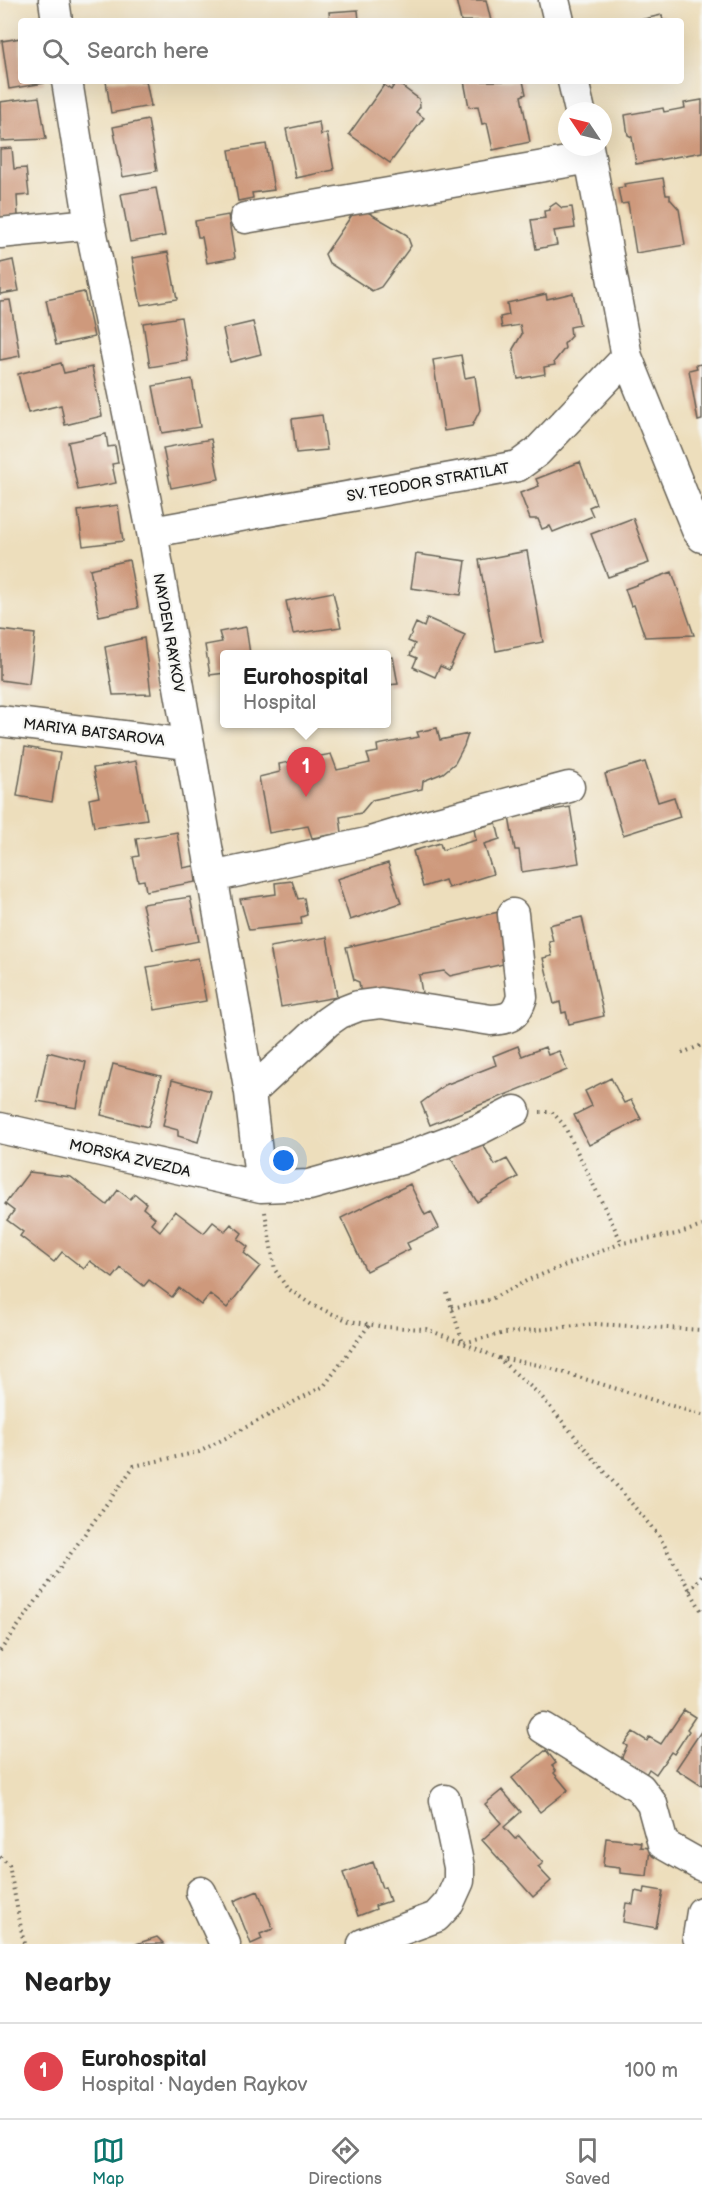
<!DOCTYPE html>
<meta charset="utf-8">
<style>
body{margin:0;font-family:"Balsamiq Sans",sans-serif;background:#f6f6f6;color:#222}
.compass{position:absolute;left:558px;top:102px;width:54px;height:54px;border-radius:50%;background:#fff;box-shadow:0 6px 24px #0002;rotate:305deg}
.you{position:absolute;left:284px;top:1161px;width:21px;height:21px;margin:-15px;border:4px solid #fff;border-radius:50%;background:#1a73e8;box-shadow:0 0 0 9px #1a73e833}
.badge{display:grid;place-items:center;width:39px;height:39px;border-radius:50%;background:#0f766e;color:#fff;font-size:20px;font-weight:700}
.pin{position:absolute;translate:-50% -50px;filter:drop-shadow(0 2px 3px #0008)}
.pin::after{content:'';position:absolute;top:32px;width:21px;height:18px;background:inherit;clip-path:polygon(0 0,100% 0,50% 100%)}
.popup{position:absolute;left:220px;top:650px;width:171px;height:78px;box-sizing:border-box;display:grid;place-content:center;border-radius:6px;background:#fff;filter:drop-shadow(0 2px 4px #0005);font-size:20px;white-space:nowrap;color:#767676}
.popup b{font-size:22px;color:#222}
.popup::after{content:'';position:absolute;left:50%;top:100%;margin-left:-12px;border:12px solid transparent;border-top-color:#fff}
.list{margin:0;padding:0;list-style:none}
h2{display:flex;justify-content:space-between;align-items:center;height:78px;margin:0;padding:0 24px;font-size:26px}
h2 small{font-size:20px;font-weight:400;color:#767676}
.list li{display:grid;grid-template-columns:39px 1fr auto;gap:18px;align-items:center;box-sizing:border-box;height:96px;padding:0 24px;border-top:2px solid #e0e0e0}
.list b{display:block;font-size:22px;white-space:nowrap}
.list p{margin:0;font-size:20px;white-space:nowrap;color:#767676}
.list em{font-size:20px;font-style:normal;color:#767676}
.icon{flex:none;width:33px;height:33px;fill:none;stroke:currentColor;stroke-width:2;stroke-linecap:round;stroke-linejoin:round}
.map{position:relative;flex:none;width:702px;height:1944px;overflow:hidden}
.search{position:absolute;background:#fff;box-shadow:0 6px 24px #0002;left:18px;right:18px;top:18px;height:66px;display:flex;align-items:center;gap:15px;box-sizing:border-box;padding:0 21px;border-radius:6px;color:#767676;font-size:22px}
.sheet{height:174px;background:#fff}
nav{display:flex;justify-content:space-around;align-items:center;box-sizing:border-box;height:84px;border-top:2px solid #e0e0e0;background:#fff;font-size:16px;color:#767676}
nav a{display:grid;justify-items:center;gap:3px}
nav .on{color:#0f766e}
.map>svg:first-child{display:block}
.building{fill:#ce997c}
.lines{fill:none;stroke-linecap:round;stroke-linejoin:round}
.minor-casing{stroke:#656054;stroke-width:33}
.path{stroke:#656054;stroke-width:4;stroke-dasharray:1.5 4.5;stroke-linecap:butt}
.minor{stroke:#fff;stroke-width:30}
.labels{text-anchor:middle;stroke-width:4.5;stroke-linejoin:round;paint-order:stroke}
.street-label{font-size:15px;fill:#1c1c1c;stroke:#f6f6f2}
</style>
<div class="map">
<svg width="702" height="1944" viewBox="0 0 702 1944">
<rect width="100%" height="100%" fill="#f6f6f2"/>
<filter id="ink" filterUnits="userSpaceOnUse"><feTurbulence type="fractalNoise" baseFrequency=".0167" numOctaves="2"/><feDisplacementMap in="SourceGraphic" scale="12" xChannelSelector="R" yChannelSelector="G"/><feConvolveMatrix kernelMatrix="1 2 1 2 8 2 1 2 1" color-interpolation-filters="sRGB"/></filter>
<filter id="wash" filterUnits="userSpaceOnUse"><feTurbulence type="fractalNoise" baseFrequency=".008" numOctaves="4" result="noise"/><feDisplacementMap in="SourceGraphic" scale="24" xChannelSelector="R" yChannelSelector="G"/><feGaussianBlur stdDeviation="1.35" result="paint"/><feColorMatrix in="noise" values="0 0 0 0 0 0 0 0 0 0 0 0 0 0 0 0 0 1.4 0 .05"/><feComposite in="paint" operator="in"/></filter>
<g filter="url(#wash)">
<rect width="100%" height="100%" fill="#eddebc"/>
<g id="blocks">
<path class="building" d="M 456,0 L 486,0 L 491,21 L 461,21 Z
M 358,10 L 359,21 L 330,21 L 329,12 Z
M 662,15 L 663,21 L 639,21 L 639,20 Z
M 21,38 L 21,81 L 44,81 L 44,83 L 9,89 L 2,41 Z
M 106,81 L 146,81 L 151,106 L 111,113 Z
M 464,81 L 523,81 L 526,94 L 521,96 L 530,142 L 493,150 L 487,123 L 482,124 L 478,106 L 469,107 Z
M 396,82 L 419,99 L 420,107 L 416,112 L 424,118 L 390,163 L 349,134 L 384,85 L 391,90 Z
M 39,97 L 46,139 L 1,141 L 0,102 Z
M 702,100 L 702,152 L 636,164 L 632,137 L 628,135 L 625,115 L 663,108 L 664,112 L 685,108 L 684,103 Z
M 148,120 L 157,171 L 123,177 L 113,127 Z
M 319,122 L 321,135 L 327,133 L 334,170 L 296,178 L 286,129 Z
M 266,144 L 274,190 L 252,193 L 253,198 L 238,201 L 229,150 Z
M 12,148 L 14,169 L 26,168 L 29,195 L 17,196 L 18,216 L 0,218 L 0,149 Z
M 663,178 L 666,195 L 670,195 L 670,199 L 679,209 L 685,245 L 636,253 L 628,203 L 621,204 L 618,188 L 625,187 L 624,184 Z
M 156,188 L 165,236 L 130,242 L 121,194 Z
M 556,203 L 562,208 L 572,207 L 575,228 L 554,231 L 557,245 L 536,249 L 531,220 L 545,218 L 544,211 L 550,210 L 550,207 Z
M 364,210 L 407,235 L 411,246 L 381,287 L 372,291 L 329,263 L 325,254 L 354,212 Z
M 228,215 L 235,258 L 207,263 L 202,237 L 198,237 L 195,221 Z
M 168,252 L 177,299 L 141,305 L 132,258 Z
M 13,260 L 19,291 L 0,294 L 0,263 Z
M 84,292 L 94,337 L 56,345 L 46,300 Z
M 573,293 L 580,325 L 570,327 L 571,336 L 564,344 L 565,348 L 554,362 L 555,365 L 544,367 L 545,374 L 518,379 L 513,349 L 522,334 L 520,325 L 502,328 L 500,317 L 509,315 L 507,303 L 546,294 L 547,299 Z
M 10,300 L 20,356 L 0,360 L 0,301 Z
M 181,317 L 188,361 L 150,367 L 143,323 Z
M 253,322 L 261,354 L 230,362 L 223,329 Z
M 461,355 L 465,378 L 475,376 L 480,410 L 472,426 L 444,431 L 433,360 Z
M 61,363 L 64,373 L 92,367 L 102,416 L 65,425 L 61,405 L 28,413 L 18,374 Z
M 702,364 L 702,420 L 698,421 L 689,370 L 697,368 L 696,365 Z
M 192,379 L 200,427 L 162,433 L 153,386 Z
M 322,415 L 327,450 L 296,453 L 292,419 Z
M 106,434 L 108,447 L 115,446 L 118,463 L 112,464 L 116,483 L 78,490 L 68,442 Z
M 211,439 L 219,479 L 171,488 L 163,448 Z
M 580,462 L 596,504 L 589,507 L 593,516 L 553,532 L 550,526 L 542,529 L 538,519 L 530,519 L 520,493 L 539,486 L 536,479 Z
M 118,505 L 123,541 L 83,546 L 78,511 Z
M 633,518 L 649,563 L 608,577 L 591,534 Z
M 527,551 L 543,642 L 496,651 L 479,560 Z
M 416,554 L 466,561 L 461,595 L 411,588 Z
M 129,560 L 138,608 L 99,616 L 90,569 Z
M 672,572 L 694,635 L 645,637 L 634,605 L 631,606 L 625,589 Z
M 333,592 L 341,627 L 293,634 L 286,601 Z
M 427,618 L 465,635 L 449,670 L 440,666 L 435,677 L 413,667 L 417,658 L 410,655 L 415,644 L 408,641 L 416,623 L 424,627 Z
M 246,627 L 250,654 L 225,654 L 225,673 L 210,675 L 205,645 L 222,642 L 219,632 Z
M 0,630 L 35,634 L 29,684 L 0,680 Z
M 144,638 L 151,694 L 113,695 L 105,647 Z
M 393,657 L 398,684 L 387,685 L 387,658 Z
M 437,728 L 440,740 L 468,734 L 464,746 L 455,763 L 443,773 L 423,781 L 422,789 L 372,800 L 361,813 L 340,817 L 342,833 L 312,838 L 308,826 L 269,833 L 259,777 L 280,772 L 279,764 L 331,754 L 337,770 L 370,763 L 367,754 L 378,752 L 377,745 L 419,737 L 417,732 Z
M 25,747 L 60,753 L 52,802 L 17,796 Z
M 136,761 L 147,819 L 94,827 L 89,799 L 99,797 L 93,768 Z
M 645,762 L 658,802 L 674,797 L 680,817 L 623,835 L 605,774 Z
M 570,807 L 579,863 L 522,872 L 519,850 L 515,850 L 509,817 Z
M 496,823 L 500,839 L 484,844 L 493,874 L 448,888 L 445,880 L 423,887 L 413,851 L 440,843 L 442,850 L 476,840 L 474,829 Z
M 177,832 L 183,868 L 194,866 L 196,882 L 146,891 L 144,880 L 138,881 L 133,857 L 139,856 L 136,839 Z
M 388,863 L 401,903 L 350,920 L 337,879 Z
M 292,881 L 298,899 L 304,898 L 307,915 L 301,917 L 302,924 L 249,930 L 240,899 L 276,894 L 275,883 Z
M 190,897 L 199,941 L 153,950 L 142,904 Z
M 503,911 L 508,963 L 450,976 L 444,971 L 419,975 L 422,993 L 392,999 L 361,995 L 359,982 L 354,980 L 346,947 Z
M 582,917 L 604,1016 L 569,1024 L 566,1012 L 562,1013 L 560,1002 L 554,1004 L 543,958 L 552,956 L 549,942 L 553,941 L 549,925 Z
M 327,937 L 337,997 L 281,1007 L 270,947 Z
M 198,958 L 206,1001 L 155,1010 L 147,967 Z
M 518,1046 L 522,1056 L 545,1047 L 548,1055 L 559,1051 L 567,1070 L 430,1125 L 421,1103 L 445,1085 L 496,1065 L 493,1056 Z
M 48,1052 L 86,1062 L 77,1108 L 37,1101 Z
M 113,1064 L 161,1076 L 148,1127 L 101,1115 Z
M 611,1078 L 624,1103 L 631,1100 L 641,1119 L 589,1145 L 574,1115 L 592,1106 L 585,1091 Z
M 172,1080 L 211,1091 L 198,1142 L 178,1136 L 178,1130 L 163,1126 Z
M 479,1138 L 495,1165 L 507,1159 L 518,1177 L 477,1202 L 449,1155 Z
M 29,1172 L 71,1177 L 107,1205 L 118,1190 L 130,1199 L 135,1194 L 146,1203 L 143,1208 L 155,1218 L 151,1223 L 160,1231 L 175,1211 L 204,1233 L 213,1222 L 225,1231 L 231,1224 L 242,1233 L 238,1239 L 248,1247 L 244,1253 L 260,1266 L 227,1308 L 210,1294 L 201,1305 L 179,1288 L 172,1297 L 149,1280 L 144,1286 L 121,1268 L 113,1278 L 90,1261 L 84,1269 L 62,1252 L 54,1262 L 20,1236 L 23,1232 L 7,1220 L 14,1211 L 5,1204 Z
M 410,1184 L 425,1215 L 431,1212 L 439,1228 L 407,1243 L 410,1249 L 366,1271 L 341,1218 Z
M 684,1710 L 695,1717 L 687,1729 L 689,1731 L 674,1754 L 671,1752 L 656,1774 L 649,1769 L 645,1776 L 623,1759 L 622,1757 L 627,1746 L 624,1744 L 633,1732 L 647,1741 L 649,1737 L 661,1744 Z
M 702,1730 L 702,1786 L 676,1769 Z
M 546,1750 L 556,1763 L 552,1766 L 556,1771 L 554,1773 L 568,1790 L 540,1812 L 512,1778 Z
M 502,1790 L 521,1812 L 504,1827 L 515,1839 L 519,1836 L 543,1863 L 538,1867 L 551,1881 L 533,1897 L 482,1840 L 501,1823 L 485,1804 Z
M 606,1838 L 641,1842 L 640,1847 L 650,1848 L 647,1876 L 620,1873 L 620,1868 L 603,1866 Z
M 373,1862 L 382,1888 L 385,1887 L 390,1901 L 375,1906 L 376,1909 L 358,1916 L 343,1873 Z
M 645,1888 L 663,1891 L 656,1928 L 623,1922 L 626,1903 L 633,1904 L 635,1891 L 644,1893 Z
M 258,1891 L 273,1929 L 260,1934 L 262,1939 L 251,1944 L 234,1901 Z
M 157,1937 L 164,1944 L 136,1944 Z"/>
</g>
</g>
<g filter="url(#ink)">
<use href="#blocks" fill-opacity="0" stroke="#656054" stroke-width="1.5"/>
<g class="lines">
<defs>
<path id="minor" d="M 54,0 L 57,21
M 554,0 L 559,21
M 67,81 L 90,224 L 152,532 L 250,1093 L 261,1187
M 573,81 L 580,111
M 588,147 L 627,357 L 697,530 L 702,537
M 245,218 L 590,158
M 0,233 L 90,224
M 152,532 L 518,466 L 537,452 L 627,357
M 0,721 L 188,744
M 212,877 L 367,843 L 423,826 L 569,787
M 250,1093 L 327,1022 L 340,1013 L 358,1006 L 381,1003 L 491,1020 C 510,1019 516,1016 522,997 L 513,914
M 0,1128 L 261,1187 L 309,1185 L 402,1159 L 478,1130 L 515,1111
M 543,1728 L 640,1788 L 652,1804 L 663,1844 L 702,1866
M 201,1892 L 225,1944
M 698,1937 L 702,1912
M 363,1944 L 436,1917 L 449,1903 L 459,1881 L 459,1867 L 445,1800"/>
</defs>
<use href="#minor" class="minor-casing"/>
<path class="path" d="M 682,1053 L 702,1045
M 540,1112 L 552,1112 L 564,1125 L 622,1243
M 265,1212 L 275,1270 L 287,1288 L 312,1305 L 349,1321 L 385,1327 L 426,1329 L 463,1343 L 498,1358 L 540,1395 L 659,1536 L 701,1610
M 447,1293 L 463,1343 L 505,1333 L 595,1324 L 702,1330
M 452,1308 L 489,1300 L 528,1280 L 622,1243 L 677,1234 L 702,1226
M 499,1358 L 539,1365 L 702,1415
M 690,1591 L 702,1575
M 0,1651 L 134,1466 L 199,1452 L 324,1386 L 370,1324
M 0,1857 L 9,1865 L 24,1944"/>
<use href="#minor" class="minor"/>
</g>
</g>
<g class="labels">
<g class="street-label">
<text transform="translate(428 482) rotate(-10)" y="5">SV. TEODOR STRATILAT</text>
<text transform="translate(169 633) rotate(80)" y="5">NAYDEN RAYKOV</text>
<text transform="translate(94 732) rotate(7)" y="5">MARIYA BATSAROVA</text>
<text transform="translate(130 1158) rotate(13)" y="5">MORSKA ZVEZDA</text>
</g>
</g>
</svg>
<svg class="compass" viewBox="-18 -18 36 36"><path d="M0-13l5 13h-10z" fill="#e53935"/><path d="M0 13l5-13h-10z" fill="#767676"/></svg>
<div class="you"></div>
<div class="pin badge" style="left:306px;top:797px;background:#e0444e">1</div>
<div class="popup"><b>Eurohospital</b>Hospital</div>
<div class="search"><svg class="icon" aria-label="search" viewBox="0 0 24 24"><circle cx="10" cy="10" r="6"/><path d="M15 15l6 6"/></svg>Search here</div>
</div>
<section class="sheet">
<h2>Nearby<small></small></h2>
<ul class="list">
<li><span class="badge" style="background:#e0444e">1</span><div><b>Eurohospital</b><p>Hospital · Nayden Raykov</p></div><em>100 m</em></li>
</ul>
</section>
<nav>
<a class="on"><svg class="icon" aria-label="map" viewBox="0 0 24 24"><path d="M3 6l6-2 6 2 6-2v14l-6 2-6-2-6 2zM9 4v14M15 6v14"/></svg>Map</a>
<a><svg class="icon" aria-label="directions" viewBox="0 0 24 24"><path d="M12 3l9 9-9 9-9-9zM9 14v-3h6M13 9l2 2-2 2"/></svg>Directions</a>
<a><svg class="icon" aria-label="saved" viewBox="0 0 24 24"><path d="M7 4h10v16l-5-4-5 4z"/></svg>Saved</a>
</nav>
